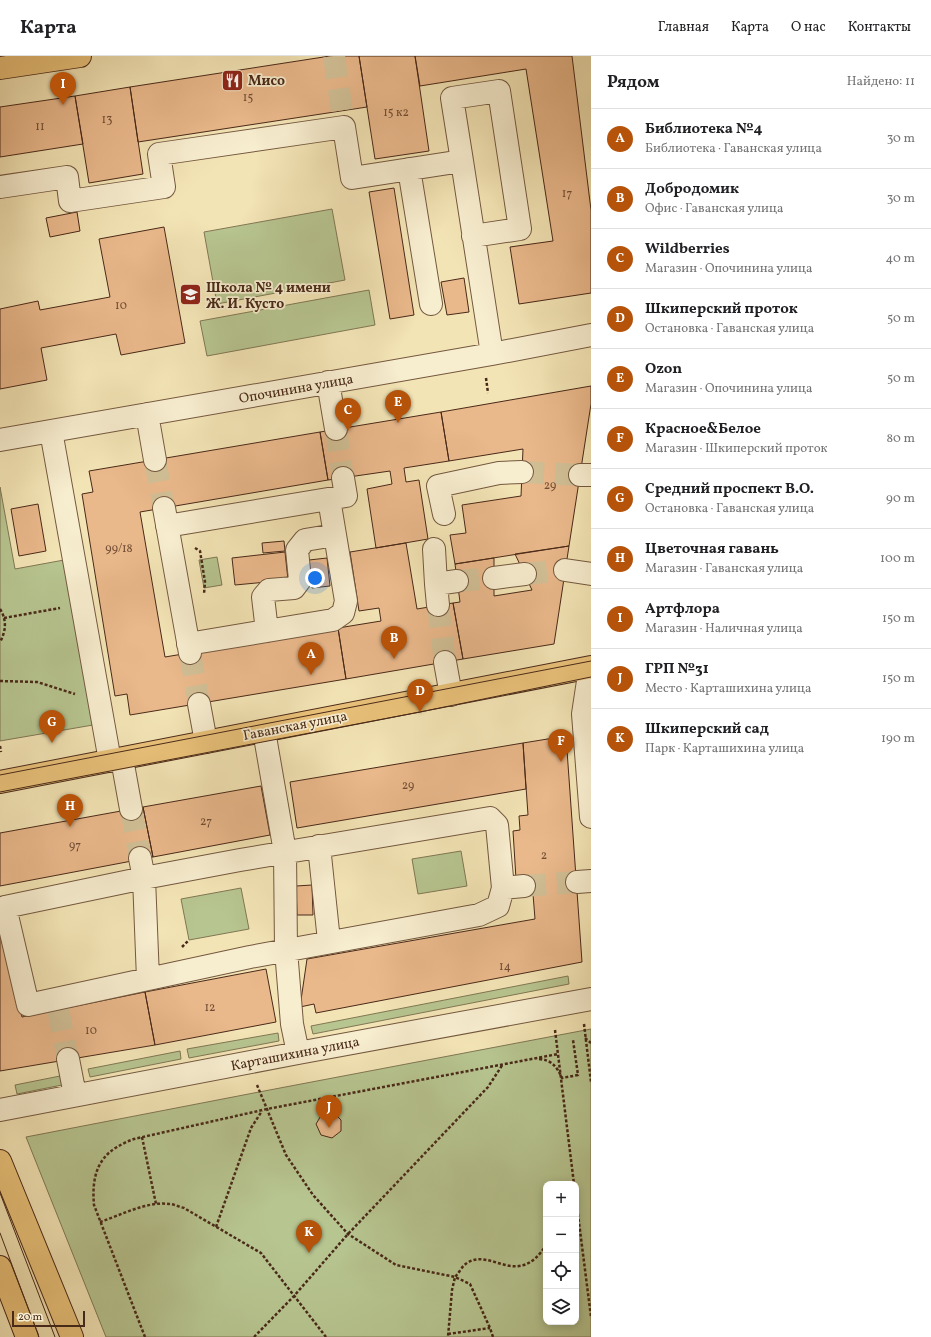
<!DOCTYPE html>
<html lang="ru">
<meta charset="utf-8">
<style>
body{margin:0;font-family:Vollkorn,serif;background:#f2f2f2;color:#202124}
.controls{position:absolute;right:12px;bottom:12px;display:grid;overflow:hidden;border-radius:8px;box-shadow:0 2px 10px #0003}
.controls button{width:36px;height:36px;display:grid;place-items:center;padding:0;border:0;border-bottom:1px solid #e0e0e0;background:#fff;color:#202124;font:20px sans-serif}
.scale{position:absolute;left:12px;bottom:10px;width:73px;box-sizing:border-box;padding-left:4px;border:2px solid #492918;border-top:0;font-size:11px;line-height:14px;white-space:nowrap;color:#492918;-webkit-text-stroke:3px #f7edcf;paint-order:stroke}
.you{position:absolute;left:315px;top:522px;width:14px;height:14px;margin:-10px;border:3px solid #fff;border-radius:50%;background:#1a73e8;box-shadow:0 0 0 6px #1a73e833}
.badge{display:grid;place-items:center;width:26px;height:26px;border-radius:50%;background:#b45309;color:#fff;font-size:13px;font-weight:700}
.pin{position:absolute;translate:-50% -33px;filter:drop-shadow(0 1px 2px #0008)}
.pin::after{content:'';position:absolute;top:21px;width:14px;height:12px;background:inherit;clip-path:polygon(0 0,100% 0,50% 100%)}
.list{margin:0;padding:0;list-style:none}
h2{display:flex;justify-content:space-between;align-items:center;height:52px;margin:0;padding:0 16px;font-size:17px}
h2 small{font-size:13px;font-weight:400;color:#757577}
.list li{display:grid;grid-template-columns:26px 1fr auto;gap:12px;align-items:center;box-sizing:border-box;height:60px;padding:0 16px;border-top:1px solid #e0e0e0}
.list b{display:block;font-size:15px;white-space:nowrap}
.list p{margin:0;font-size:13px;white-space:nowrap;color:#757577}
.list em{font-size:13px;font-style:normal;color:#757577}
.icon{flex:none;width:22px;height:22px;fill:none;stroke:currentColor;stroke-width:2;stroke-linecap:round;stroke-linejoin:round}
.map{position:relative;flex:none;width:591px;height:1281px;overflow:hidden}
header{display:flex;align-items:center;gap:24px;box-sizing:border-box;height:56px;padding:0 20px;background:#fff;border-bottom:1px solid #e0e0e0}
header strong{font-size:19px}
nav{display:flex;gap:22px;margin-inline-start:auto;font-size:14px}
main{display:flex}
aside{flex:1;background:#fff}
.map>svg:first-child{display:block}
.green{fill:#b7c590;stroke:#807754;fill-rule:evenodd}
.building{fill:#e9b88b;stroke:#492918}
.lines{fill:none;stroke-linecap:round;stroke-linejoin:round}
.minor-tunnel{stroke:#d1bf96;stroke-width:22;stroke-dasharray:22 11;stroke-linecap:butt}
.minor-casing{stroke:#74583f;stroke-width:24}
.major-casing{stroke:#492918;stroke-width:24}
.path{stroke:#492918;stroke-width:2.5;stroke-dasharray:3 2;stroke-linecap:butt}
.minor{stroke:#f7edcf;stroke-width:22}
.major{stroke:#eac27a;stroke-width:22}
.tram{stroke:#492918;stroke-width:1}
.labels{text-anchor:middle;stroke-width:3.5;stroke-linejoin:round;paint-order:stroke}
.number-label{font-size:12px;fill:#714d35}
.poi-label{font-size:14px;font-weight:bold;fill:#492918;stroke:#f7edcf;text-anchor:start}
.street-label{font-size:14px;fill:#492918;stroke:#f7edcf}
</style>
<header>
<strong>Карта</strong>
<nav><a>Главная</a><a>Карта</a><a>О нас</a><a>Контакты</a></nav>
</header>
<main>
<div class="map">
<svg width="591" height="1281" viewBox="0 0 591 1281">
<rect width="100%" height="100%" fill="#f3e4b5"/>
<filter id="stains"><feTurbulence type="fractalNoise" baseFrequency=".005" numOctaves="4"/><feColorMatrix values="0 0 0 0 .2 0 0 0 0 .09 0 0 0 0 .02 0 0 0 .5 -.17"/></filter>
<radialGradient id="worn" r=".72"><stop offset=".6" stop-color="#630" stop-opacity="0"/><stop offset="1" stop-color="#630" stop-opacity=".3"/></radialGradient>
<path class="green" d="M 332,153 L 345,224 L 217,248 L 204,176 Z
M 369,234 L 375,269 L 207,300 L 200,265 Z
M 0,431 L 15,513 L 64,504 L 93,669 L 0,685 Z
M 217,501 L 222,529 L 204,532 L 199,504 Z
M 461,795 L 467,830 L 418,838 L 412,803 Z
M 241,832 L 249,873 L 189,884 L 181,843 Z
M 568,920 L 569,928 L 313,978 L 311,970 Z
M 591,973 L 591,1281 L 106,1281 L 26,1081 L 259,1036 ZM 546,1128 L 576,1128 L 576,1266 L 546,1266 Z
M 278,977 L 279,985 L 189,1002 L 187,993 Z
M 180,995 L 181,1003 L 90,1021 L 88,1013 Z
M 75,1017 L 77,1026 L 17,1038 L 15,1029 Z"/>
<path class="building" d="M 330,0 L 359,0 L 367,51 L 138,86 L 130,31 Z
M 359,0 L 415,0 L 429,95 L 375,103 Z
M 415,0 L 572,0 L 591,154 L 591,237 L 519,248 L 510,191 L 553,185 L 526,13 L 420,30 Z
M 130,31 L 143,118 L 89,127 L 75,40 Z
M 75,40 L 83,88 L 0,101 L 0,51 Z
M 394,132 L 414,259 L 390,263 L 369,136 Z
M 77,156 L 80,175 L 50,181 L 46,162 Z
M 164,171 L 185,287 L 121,299 L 116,278 L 41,292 L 47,324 L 0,333 L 0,253 L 38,245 L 40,254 L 110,241 L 99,183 Z
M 464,222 L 469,256 L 447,259 L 441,226 Z
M 591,330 L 591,348 L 569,490 L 455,508 L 450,479 L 466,477 L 462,449 L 521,440 L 523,393 L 449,405 L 441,356 Z
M 441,356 L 449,405 L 404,412 L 406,426 L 419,424 L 428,483 L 376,492 L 367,433 L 392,428 L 390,415 L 328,424 L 320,376 Z
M 320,376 L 328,424 L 140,456 L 165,601 L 338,572 L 346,623 L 130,659 L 127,638 L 115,640 L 98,536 L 82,438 L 93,436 L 89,415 Z
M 38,448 L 46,495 L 19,500 L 11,453 Z
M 284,485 L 285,495 L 263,497 L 262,487 Z
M 406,487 L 417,553 L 453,547 L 463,603 L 346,623 L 338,572 L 381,565 L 379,552 L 359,555 L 350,496 Z
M 569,490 L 554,588 L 463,603 L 453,547 L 460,546 L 455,508 L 494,502 L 494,540 L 532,534 L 515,498 Z
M 285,496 L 288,524 L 235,529 L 232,502 Z
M 327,502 L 330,530 L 312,532 L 309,504 Z
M 566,680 L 582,906 L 316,957 L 314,948 L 300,951 L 307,903 L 535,863 L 533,838 L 525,838 L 516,823 L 513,775 L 520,774 L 519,760 L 528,759 L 523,687 Z
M 523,687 L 526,733 L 297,772 L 290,726 Z
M 261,730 L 270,779 L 153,801 L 143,751 Z
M 143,751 L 153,801 L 0,830 L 0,777 Z
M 312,829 L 313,859 L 297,859 L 296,830 Z
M 0,876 L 22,961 L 145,936 L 155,989 L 0,1015 Z
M 266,913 L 276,966 L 155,989 L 145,936 Z
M 333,1056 L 341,1064 L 341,1075 L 332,1082 L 321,1079 L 316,1068 L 322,1058 Z"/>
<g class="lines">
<path class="minor-tunnel" d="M 334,0 L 342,55
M 336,373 L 343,422
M 155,404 L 164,452
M 522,416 L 580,419
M 525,518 L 565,514
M 457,525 L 494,522
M 438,549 L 445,606
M 190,597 L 199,648
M 131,753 L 140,802
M 524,830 L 577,826
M 58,953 L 68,1003"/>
<defs>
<path id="minor" d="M 462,105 L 492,298
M 409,113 L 431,248
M 0,131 L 67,121 L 70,145 L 164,131 L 159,98 L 344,71 L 352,122 L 462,105 L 452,42 L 499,35 L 520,173 L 473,180
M 328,326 L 336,373
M 147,358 L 155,404
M 51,375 L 110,705
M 0,384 L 492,298 L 591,279
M 580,419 L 591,419
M 164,452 L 190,597
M 444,458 L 438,430 L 499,417 L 522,416
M 167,470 L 346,440 L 343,422
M 434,493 L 436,528 L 457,525
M 565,514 L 591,518
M 494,522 L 525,518
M 436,528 L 438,549
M 267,575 L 263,541 L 269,534 L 294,532 L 300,524 L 297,494 L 305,484 L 335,479
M 188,588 L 333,564 L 343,557 L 346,545 L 329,443
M 445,606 L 451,639
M 590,612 L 583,658 L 591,761
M 199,648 L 206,686
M 264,675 L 285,796 L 286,894 L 292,968 L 298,997
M 122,703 L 131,753
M 490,762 L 497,769 L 503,832 L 498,850 L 479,859 L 250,901 L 28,949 L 5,851 L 144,822 L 240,804 Z
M 319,790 L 329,885
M 140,802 L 144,822 L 148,923
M 577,826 L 591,825
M 503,832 L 524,830
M 68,1003 L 75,1039
M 0,1054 L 298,997 L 591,943"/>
<path id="major" d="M 0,12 L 80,0
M 0,726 L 591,611
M 0,1105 L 72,1281
M 0,1211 L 27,1281"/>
</defs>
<use href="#minor" class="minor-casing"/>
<use href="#major" class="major-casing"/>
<path class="path" d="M 486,322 L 488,337
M 195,492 L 200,495 L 205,526 L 204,538
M 0,553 C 7,564 6,575 0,586
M 4,562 L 60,552
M 0,625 L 37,626 L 75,638
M 0,690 L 1,696
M 182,891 L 189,884
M 584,968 L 591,1026
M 555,974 L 574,1128
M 585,982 L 591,987
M 539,1003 C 552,1004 557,1011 562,1022 L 578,1019 L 573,984
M 257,1029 L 286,1099 L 313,1139 L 348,1178 L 396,1209 L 455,1221 L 452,1234 L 448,1281
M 142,1081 L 156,1148
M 576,1143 L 591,1261
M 100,1166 C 121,1159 147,1145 169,1148 C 174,1148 179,1151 184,1152 L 261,1197 L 326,1281
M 216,1171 L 251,1072 L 262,1055
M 448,1278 L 490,1272
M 145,1281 L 94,1149 C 92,1126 95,1104 117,1091 C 122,1088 128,1085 134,1083 L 267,1053 L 558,998
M 254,1281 L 294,1240 L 348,1178 L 488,1031 L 503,1008
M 493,1281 L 490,1272 L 470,1228 L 455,1221 C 459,1217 462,1210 467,1207 C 491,1191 518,1234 546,1189"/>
<use href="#minor" class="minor"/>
<use href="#major" class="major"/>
<path class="tram" d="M 0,719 L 591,605
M 0,736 L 420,656 L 591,621
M 0,1137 L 55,1281
M 0,1177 L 39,1281"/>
</g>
<defs>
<symbol id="restaurant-square" viewBox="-11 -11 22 22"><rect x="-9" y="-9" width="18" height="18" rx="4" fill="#8f2418" stroke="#f7edcf"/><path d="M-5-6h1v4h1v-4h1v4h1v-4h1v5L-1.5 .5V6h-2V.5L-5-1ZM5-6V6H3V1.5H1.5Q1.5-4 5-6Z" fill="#fff"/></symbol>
<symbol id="school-square" viewBox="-11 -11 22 22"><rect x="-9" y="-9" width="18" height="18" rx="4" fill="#8f2418" stroke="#f7edcf"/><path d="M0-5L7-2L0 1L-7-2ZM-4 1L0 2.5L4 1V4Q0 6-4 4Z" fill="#fff"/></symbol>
</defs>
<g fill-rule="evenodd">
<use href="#restaurant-square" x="220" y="12" width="25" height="25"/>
<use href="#school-square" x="178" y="226" width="25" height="25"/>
</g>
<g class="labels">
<g class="number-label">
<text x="248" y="45">15</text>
<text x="396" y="60">15 к2</text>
<text x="107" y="67">13</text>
<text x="40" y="74">11</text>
<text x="567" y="141">17</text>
<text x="121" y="253">10</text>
<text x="550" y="433">29</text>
<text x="119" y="496">99/18</text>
<text x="408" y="733">29</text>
<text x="206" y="769">27</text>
<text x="75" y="793">97</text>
<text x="544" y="803">2</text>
<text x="505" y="914">14</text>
<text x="210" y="955">12</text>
<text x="91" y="978">10</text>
</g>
<g class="poi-label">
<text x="248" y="29">Мисо</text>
<text x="206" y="236">Школа № 4 имени<tspan x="206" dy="16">Ж. И. Кусто</tspan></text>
</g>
<g class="street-label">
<text transform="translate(296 332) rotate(-10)" y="5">Опочинина улица</text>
<text transform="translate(295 669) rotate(-11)" y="5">Гаванская улица</text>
<text transform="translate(295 997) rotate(-11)" y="5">Карташихина улица</text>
</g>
</g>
<rect width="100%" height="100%" filter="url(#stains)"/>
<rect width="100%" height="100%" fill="url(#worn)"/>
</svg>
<div class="controls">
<button>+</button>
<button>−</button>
<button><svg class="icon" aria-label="locate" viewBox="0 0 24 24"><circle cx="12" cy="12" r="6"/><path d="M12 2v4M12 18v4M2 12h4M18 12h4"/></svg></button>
<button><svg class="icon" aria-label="layers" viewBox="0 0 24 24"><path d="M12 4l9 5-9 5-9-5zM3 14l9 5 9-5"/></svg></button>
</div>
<div class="scale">20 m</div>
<div class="you"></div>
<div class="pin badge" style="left:311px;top:619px">A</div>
<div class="pin badge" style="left:394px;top:603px">B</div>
<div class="pin badge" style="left:348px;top:375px">C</div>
<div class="pin badge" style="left:420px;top:656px">D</div>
<div class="pin badge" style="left:398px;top:367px">E</div>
<div class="pin badge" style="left:561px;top:706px">F</div>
<div class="pin badge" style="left:52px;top:687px">G</div>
<div class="pin badge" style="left:70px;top:771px">H</div>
<div class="pin badge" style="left:63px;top:49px">I</div>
<div class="pin badge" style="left:329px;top:1072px">J</div>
<div class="pin badge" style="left:309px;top:1197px">K</div>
</div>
<aside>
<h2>Рядом<small>Найдено: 11</small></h2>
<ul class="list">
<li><span class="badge">A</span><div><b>Библиотека №4</b><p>Библиотека · Гаванская улица</p></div><em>30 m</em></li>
<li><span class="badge">B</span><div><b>Добродомик</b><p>Офис · Гаванская улица</p></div><em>30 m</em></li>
<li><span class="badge">C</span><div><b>Wildberries</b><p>Магазин · Опочинина улица</p></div><em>40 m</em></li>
<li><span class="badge">D</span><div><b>Шкиперский проток</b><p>Остановка · Гаванская улица</p></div><em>50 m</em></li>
<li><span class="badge">E</span><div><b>Ozon</b><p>Магазин · Опочинина улица</p></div><em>50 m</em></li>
<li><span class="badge">F</span><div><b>Красное&amp;Белое</b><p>Магазин · Шкиперский проток</p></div><em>80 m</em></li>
<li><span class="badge">G</span><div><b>Средний проспект В.О.</b><p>Остановка · Гаванская улица</p></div><em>90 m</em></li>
<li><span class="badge">H</span><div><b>Цветочная гавань</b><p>Магазин · Гаванская улица</p></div><em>100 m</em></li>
<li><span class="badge">I</span><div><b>Артфлора</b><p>Магазин · Наличная улица</p></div><em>150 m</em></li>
<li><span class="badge">J</span><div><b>ГРП №31</b><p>Место · Карташихина улица</p></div><em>150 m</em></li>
<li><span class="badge">K</span><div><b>Шкиперский сад</b><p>Парк · Карташихина улица</p></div><em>190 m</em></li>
</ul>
</aside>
</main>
